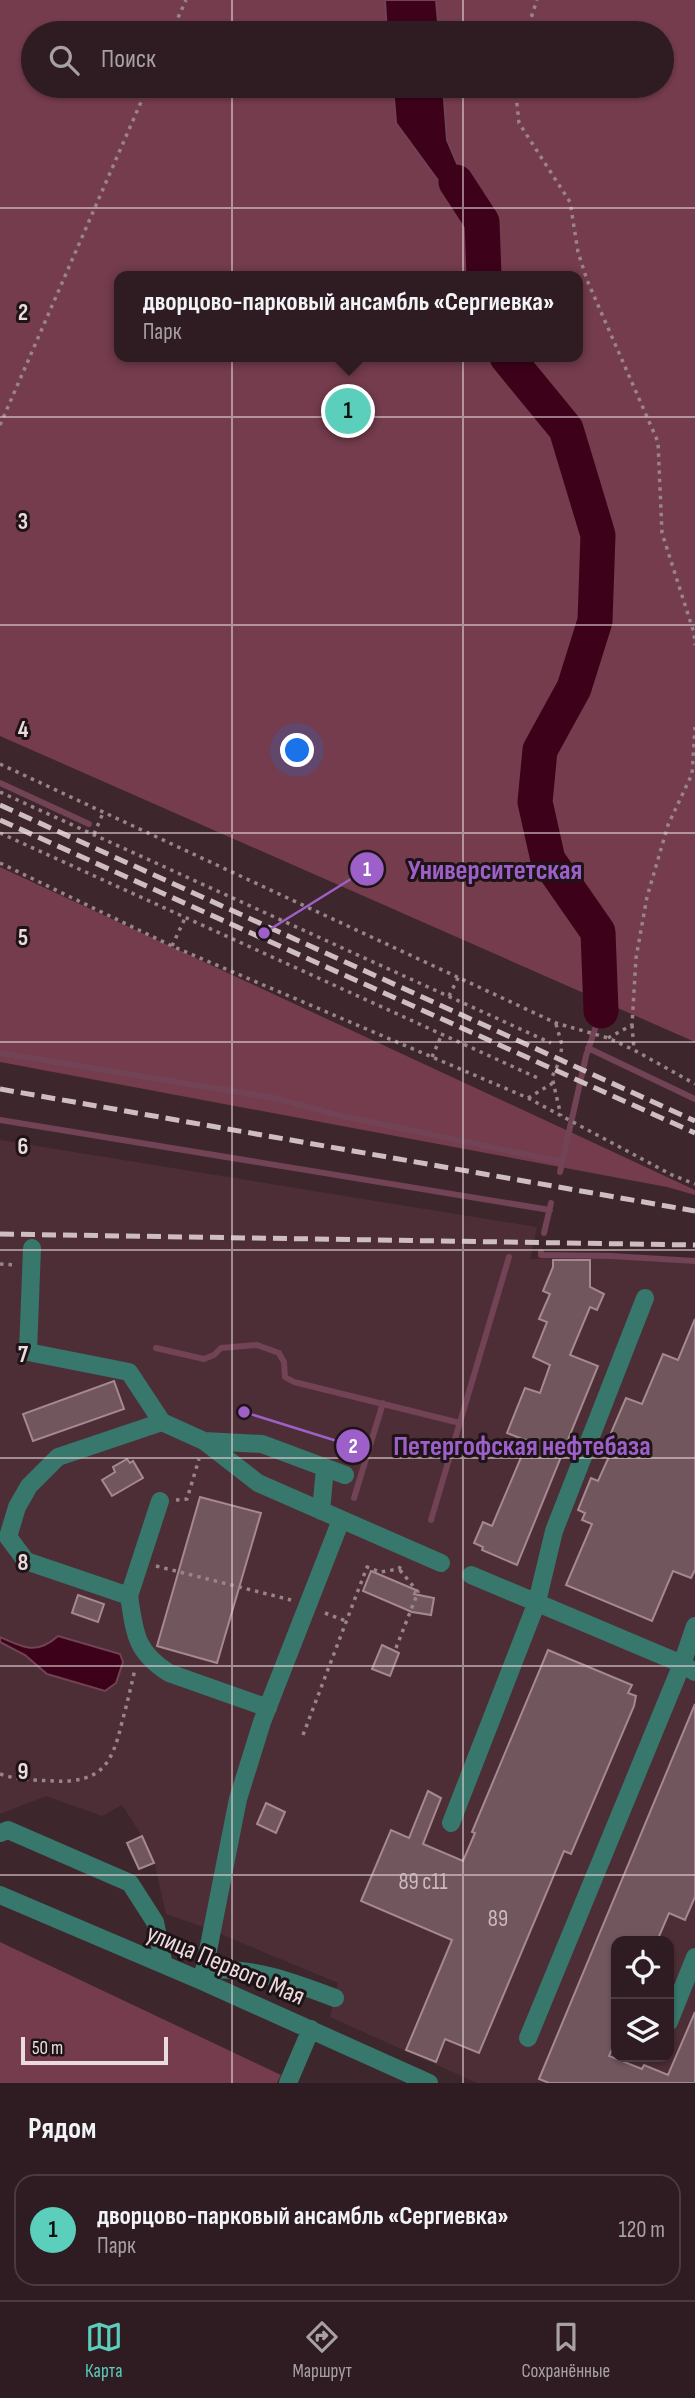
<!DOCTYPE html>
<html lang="ru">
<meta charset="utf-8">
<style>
body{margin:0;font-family:"Sofia Sans Condensed",sans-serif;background:#3a292f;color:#f1f3f6}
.controls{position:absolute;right:21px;bottom:21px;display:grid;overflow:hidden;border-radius:14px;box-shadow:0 2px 5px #0004}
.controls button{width:63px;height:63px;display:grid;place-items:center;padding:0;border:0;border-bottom:2px solid #493a40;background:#2e1c22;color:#f1f3f6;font:35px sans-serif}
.scale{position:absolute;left:21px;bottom:18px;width:147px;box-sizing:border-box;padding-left:7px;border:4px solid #ebdbde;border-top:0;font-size:19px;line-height:24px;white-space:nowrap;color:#ebdbde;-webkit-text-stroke:5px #1e1316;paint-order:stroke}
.you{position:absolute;left:298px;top:751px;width:24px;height:24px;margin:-18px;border:5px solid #fff;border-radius:50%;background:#1a73e8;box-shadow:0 0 0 10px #1a73e833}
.badge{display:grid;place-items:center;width:46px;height:46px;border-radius:50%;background:#5bcebc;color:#111;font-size:23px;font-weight:700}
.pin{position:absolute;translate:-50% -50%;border:4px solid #fff;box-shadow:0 2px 7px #0006}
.popup{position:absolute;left:114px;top:271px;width:469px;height:91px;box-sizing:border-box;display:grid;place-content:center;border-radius:14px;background:#2e1c22;filter:drop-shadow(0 2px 5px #0005);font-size:23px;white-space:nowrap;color:#a7a1a5}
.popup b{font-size:26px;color:#f1f3f6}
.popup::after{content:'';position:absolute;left:50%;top:100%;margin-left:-14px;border:14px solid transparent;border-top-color:#2e1c22}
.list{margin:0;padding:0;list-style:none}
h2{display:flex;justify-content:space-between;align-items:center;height:91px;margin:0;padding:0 28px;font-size:30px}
h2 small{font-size:23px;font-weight:400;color:#a7a1a5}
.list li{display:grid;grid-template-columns:46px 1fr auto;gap:21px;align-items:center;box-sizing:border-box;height:112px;margin:0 14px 14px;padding:0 14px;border:2px solid #493a40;border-radius:21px}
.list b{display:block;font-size:26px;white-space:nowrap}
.list p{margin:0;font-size:23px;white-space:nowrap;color:#a7a1a5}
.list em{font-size:23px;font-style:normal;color:#a7a1a5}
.icon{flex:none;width:38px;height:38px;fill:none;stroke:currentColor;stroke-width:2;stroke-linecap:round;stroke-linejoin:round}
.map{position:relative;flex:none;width:695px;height:2083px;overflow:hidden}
.search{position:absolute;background:#2e1c22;box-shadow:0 2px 5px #0004;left:21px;right:21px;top:21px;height:77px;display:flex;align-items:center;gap:18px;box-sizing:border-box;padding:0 24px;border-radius:38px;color:#a7a1a5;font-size:26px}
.sheet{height:217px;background:#2e1c22}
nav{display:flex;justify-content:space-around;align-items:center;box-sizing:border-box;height:98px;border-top:2px solid #493a40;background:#2e1c22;font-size:19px;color:#a7a1a5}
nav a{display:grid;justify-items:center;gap:4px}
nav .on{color:#5bcebc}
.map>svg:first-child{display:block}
.built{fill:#4d2e36;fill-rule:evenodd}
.green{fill:#743c4d;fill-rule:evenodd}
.water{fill:#3d021a;stroke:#714355;stroke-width:2}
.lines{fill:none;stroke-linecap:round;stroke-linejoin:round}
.stream{stroke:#714355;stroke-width:6}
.river{stroke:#3d021a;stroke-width:35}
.building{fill:#71565d;stroke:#a68990;stroke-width:2}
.path{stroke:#988589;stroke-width:3.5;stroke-dasharray:3.5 5;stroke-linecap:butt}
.minor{stroke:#37776c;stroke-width:18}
.rail{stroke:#cfbec1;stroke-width:5;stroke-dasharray:14 7;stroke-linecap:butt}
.grid{fill:none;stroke:#ebdbde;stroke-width:2;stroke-opacity:0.55}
.labels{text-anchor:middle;stroke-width:6;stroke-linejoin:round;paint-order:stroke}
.number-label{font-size:23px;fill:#ccbabe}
.street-label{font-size:26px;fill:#ebdbde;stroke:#1e1316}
.grid-label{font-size:23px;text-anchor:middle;font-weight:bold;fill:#ebdbde;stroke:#1e1316;stroke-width:6;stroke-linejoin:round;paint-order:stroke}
.leader{fill:none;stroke:#9d60c8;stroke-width:2.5}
.callout-dot{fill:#9d60c8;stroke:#1e1316;stroke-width:2.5}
.mark-label{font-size:21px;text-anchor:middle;font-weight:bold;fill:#fff}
.callout-label{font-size:28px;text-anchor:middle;font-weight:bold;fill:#9d60c8;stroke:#1e1316;stroke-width:6;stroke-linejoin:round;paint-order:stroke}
</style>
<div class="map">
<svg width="695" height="2083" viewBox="0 0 695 2083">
<rect width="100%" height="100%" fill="#3e262d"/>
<path class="built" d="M 0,1140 L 537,1227 L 530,1259 L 589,1257 L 695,1264 L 695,2083 L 477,2083 L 330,2017 L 338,1983 L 206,1928 L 166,1914 L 155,1865 L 140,1833 L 122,1805 L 102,1816 L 46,1796 L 0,1814 ZM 616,1941 L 669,1941 L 669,2057 L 616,2057 Z"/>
<path class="green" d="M 0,0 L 695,0 L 695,1042 L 0,736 ZM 33,33 L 662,33 L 662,86 L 33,86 ZM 119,276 L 577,276 L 577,357 L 119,357 Z
M 0,867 L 695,1190 L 695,1195 L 667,1187 L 0,1062 Z
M 0,1942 L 281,2075 L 277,2083 L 0,2083 Z"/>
<path class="water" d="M 385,0 L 436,0 L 439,33 L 387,33 Z
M 393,86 L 443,86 L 447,140 L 482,222 L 437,179 L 396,123 Z
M 58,1636 L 120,1654 L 123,1662 L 116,1683 L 105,1691 L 47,1674 L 25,1655 L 0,1642 L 0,1637 C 24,1648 37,1655 58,1636 Z"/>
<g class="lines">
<path class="stream" d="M 0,783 L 89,824
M 588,1048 L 695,1099
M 0,1053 L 275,1098 L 333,1114 L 562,1162
M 0,1120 L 550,1210
M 560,1172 L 586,1056 L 601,1011
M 544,1233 L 551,1203
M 541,1252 L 541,1255 L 611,1256 L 695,1261
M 156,1348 L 204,1359 L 214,1355 L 221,1348 L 257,1345 L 279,1353 L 284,1362 L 285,1377 L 294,1382 L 460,1423
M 354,1498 L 383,1403
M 431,1520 L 509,1257"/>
<path class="river" d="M 456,182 L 482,222 L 484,276
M 507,357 L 566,429 L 598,535 L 595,621 L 574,688 L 540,750 L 535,802 L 548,860 L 598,932 L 601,1011"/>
</g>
<path class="building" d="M 553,1260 L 590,1260 L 590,1287 L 604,1294 L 597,1310 L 590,1307 L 570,1355 L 598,1366 L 517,1565 L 482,1550 L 483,1547 L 474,1543 L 483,1522 L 492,1526 L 528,1441 L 507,1433 L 525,1388 L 540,1393 L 550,1365 L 533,1357 L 547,1322 L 539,1319 L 550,1294 L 543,1291 L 553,1267 Z
M 695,1319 L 695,1570 L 691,1578 L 673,1571 L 652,1621 L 566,1585 L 592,1524 L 582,1520 L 585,1513 L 578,1510 L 591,1478 L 598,1481 L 612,1450 L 605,1447 L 626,1398 L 642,1404 L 663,1354 L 678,1360 Z
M 114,1381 L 124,1409 L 33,1441 L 23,1414 Z
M 127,1459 L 130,1463 L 133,1461 L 143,1478 L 112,1496 L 102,1480 L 115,1472 L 113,1467 Z
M 200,1497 L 261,1513 L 217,1663 L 157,1646 Z
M 371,1571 L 416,1590 L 414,1594 L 434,1598 L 431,1615 L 412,1612 L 363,1591 Z
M 78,1595 L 104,1604 L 98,1622 L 72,1613 Z
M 382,1645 L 399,1653 L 390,1676 L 372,1669 Z
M 548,1650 L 632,1685 L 628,1693 L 636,1696 L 634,1706 L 571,1854 L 564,1851 L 479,2053 L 445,2039 L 436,2062 L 406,2050 L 452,1940 L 361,1901 L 391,1830 L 409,1838 L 428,1791 L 441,1798 L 423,1844 L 463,1861 L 475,1833 L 472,1832 Z
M 695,1704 L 695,1897 L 685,1920 L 669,1913 L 657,1941 L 616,1941 L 616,2040 L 609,2056 L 642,2069 L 644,2065 L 668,2075 L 695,2012 L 695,2083 L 549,2083 L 539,2079 Z
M 266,1803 L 285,1812 L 276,1833 L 257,1824 Z
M 142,1836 L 154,1863 L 139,1869 L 127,1843 Z"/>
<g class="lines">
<path class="path" d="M 171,33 L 186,0
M 526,33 L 537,0
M 515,86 L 519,123 L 570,202 L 578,252 L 587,280 L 658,442 L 662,533 L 694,633 L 695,645
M 0,425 L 148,86
M 0,764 L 556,1023 L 608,1038 L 634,1050 L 695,1084
M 0,792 L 551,1043
M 0,833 L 540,1079
M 94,834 L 103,813
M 0,863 L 172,946 L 528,1098 L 672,1175 L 695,1184
M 172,946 L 186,916
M 449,996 L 459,976
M 556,1024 L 562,1045 L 560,1060 L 552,1077 L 561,1116
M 632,1025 L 634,1050
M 608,1038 L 632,1025 L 636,958 L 647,897 L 668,825 L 692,774 L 695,727
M 432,1057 L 442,1034
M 528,1098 L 553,1083
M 0,1264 L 15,1265
M 176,1500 L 187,1499 L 199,1459
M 156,1566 L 291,1600
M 325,1613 L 346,1621
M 396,1648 L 418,1592 L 399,1569
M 303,1735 L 367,1567 L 380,1572 L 399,1569 L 401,1565
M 0,1774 C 18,1780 36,1780 54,1781 C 101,1783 112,1765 122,1722 C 127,1704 131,1687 135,1669"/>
<path class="minor" d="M 32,1248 L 28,1352 L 129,1372 L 162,1422
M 204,1441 L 262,1444 L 345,1475
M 321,1511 L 325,1468
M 471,1575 L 682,1664 L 695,1672
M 129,1596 L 160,1501
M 268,1708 L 169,1673 C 135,1651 135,1634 129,1596 L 26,1561 L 8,1537 L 17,1507 L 29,1486 L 58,1457 L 162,1422 L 204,1441 L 258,1483 L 441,1563
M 451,1823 L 537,1602 L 554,1531 L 645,1298
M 0,1833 L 8,1830 L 130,1883 L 155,1922 L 164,1965
M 0,1895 L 202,1981 L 429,2083
M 204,1970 C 250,1966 293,1982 335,1998
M 202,1981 L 238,1799 L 262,1722 L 341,1520
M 669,2022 L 695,1957
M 528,2038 L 682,1664 L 695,1626
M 288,2083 L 311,2029"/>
<path class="rail" d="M 0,805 L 695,1121
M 0,820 L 695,1133
M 0,1089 L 695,1211
M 0,1234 L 695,1245"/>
</g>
<path class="grid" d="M 232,0 L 232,33M 463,0 L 463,33M 232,86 L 232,2083M 463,86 L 463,2083M 0,208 L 695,208M 0,417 L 695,417M 0,625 L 695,625M 0,833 L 695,833M 0,1042 L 695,1042M 0,1250 L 695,1250M 0,1458 L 695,1458M 0,1666 L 695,1666M 0,1875 L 695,1875"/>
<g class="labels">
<g class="number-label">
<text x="423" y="1889">89 с11</text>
<text x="498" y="1926">89</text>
</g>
<g class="street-label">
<text transform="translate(226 1964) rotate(23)" y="9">улица Первого Мая</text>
</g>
</g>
<g class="grid-label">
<text x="23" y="320">2</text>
<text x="23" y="529">3</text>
<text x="23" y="737">4</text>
<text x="23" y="945">5</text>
<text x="23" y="1154">6</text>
<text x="23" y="1362">7</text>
<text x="23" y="1570">8</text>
<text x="23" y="1779">9</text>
</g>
<path class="leader" d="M264 933L367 869M244 1412L353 1446"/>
<g class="callout-dot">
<circle cx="264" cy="933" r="7"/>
<circle cx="244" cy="1412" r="7"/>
<circle cx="367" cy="869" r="18"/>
<circle cx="353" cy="1446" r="18"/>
</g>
<g class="mark-label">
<text x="367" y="876">1</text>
<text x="353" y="1453">2</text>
</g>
<g class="callout-label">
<text x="495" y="879">Университетская</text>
<text x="522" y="1455">Петергофская нефтебаза</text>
</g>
</svg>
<div class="controls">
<button><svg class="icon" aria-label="locate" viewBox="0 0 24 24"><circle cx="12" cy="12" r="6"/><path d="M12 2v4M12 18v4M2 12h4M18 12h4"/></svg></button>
<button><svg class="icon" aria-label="layers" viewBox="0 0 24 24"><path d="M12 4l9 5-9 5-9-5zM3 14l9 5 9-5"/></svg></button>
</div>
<div class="scale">50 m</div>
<div class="you"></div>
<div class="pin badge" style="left:348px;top:411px">1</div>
<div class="popup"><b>дворцово-парковый ансамбль «Сергиевка»</b>Парк</div>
<div class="search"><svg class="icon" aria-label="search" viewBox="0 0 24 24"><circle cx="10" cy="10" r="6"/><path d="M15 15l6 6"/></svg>Поиск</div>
</div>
<section class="sheet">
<h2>Рядом<small></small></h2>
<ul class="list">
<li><span class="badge">1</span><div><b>дворцово-парковый ансамбль «Сергиевка»</b><p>Парк</p></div><em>120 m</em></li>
</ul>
</section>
<nav>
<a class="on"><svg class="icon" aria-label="map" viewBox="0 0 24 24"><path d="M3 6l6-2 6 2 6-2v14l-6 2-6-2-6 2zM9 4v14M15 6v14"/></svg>Карта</a>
<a><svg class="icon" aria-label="directions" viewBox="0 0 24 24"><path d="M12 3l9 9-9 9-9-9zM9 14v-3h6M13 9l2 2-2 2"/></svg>Маршрут</a>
<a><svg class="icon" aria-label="saved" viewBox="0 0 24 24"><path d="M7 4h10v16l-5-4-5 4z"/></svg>Сохранённые</a>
</nav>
